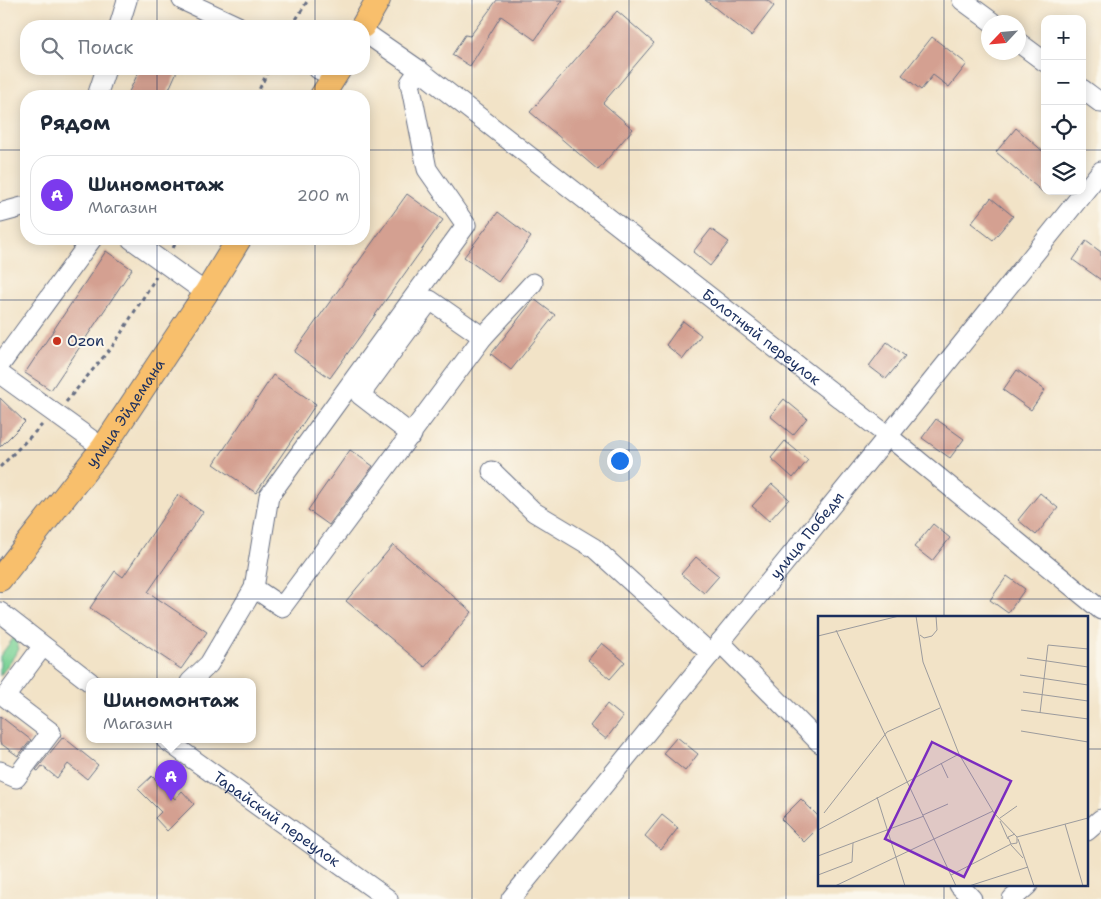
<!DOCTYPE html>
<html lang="ru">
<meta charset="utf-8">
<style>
body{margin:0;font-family:"Shantell Sans",sans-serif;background:#f2f2f3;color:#1f2937}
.controls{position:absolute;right:15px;top:15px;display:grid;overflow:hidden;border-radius:10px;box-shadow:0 2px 12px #0003}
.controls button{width:45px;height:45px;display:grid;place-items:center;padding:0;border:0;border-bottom:1px solid #e0e1e3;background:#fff;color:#1f2937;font:25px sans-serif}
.compass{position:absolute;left:981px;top:15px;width:45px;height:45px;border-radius:50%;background:#fff;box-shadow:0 2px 12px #0003;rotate:244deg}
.you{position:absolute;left:619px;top:460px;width:18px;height:18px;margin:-12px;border:4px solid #fff;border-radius:50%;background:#1a73e8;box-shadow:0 0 0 8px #1a73e833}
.badge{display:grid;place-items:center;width:32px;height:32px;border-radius:50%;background:#7c3aed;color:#fff;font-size:16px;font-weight:700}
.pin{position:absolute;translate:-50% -41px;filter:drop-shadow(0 1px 2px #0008)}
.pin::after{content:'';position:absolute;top:26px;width:18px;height:15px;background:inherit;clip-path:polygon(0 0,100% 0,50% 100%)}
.popup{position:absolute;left:86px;top:678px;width:170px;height:65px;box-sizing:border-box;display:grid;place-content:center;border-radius:10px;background:#fff;filter:drop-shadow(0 1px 4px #0005);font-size:16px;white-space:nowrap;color:#747a83}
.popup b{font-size:19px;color:#1f2937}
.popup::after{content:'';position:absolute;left:50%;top:100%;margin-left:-10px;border:10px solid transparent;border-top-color:#fff}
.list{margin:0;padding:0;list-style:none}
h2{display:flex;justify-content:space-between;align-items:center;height:65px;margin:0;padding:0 20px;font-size:21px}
h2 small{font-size:16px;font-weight:400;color:#747a83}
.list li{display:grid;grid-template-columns:32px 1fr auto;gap:15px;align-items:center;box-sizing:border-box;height:80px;margin:0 10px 10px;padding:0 10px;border:1px solid #e0e1e3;border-radius:20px}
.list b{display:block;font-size:19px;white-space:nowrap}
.list p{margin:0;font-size:16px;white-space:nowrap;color:#747a83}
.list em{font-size:16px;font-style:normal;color:#747a83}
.icon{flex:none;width:28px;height:28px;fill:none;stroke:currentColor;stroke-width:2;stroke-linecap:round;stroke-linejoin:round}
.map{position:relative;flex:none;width:1101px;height:899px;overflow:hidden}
.search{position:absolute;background:#fff;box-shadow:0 2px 12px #0003;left:20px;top:20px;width:350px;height:55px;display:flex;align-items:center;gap:12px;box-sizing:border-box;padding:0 18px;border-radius:20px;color:#747a83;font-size:19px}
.panel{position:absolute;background:#fff;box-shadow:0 2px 12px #0003;left:20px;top:90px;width:350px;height:155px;border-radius:20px}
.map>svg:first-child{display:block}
.green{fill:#7dd397;stroke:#4c817a}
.building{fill:#d4a091}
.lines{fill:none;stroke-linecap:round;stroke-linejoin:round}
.minor-casing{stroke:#666e83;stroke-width:21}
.major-casing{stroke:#666e83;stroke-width:26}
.path{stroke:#666e83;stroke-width:3;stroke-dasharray:4 4;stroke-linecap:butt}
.minor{stroke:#fff;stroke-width:19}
.major{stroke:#f8bf6c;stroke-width:24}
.grid{fill:none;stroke:#1b2f5e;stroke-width:1;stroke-opacity:0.55}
.poi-dot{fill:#c8321e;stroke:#fbf7ec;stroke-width:2}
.labels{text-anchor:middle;stroke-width:4;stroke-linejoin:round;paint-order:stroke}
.street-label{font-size:15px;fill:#1b2f5e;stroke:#fbf7ec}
.poi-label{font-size:15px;fill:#1b2f5e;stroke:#fbf7ec;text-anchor:start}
.inset-road{fill:none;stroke:#9c9b9d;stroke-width:1}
.view{fill:#7b2cbf;fill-opacity:0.15;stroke:#7b2cbf;stroke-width:2.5}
.inset-edge{fill:none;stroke:#1b2f5e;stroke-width:2.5}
</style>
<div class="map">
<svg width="1101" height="899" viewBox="0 0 1101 899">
<rect width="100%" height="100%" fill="#fbf7ec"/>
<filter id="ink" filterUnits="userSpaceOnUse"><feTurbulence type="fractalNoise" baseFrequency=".02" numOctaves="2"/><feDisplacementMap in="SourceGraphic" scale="10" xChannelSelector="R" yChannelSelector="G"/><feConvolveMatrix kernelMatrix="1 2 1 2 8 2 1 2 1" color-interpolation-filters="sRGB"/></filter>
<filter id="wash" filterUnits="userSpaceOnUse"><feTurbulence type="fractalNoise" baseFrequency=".0096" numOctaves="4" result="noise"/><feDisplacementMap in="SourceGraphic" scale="20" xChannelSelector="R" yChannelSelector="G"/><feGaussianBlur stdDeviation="1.12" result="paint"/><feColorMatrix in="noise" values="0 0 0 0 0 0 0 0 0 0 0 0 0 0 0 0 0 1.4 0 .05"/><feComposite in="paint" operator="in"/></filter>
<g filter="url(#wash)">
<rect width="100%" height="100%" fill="#f2e3c7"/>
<path class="green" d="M 15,636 L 19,649 L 0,676 L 0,656 Z"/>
<g id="blocks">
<path class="building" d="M 497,0 L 563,0 L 535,40 L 501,16 L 470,66 L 452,55 L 465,35 L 470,36 Z
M 705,0 L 767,0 L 774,6 L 751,36 Z
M 617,11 L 654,43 L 603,103 L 633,129 L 598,170 L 530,112 Z
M 932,37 L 967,64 L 949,87 L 933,75 L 921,90 L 902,75 Z
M 140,69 L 178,69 L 166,96 L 127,96 Z
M 1016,128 L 1045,153 L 1045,194 L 996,152 Z
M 407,194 L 443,220 L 330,378 L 294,352 Z
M 991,198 L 1013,216 L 993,240 L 971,223 Z
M 498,212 L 531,237 L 498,282 L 464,257 Z
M 711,229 L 729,242 L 710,266 L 693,252 Z
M 1086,241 L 1101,252 L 1101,280 L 1073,260 Z
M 106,251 L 132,269 L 51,390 L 25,373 Z
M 534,299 L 555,315 L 511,370 L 491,354 Z
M 683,321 L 701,335 L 683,359 L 666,345 Z
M 887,342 L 905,356 L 886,379 L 869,366 Z
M 1017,370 L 1045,390 L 1031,410 L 1003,390 Z
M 273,375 L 316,404 L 256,493 L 214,464 Z
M 0,398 L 25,422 L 0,447 Z
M 784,399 L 807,418 L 793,435 L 770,416 Z
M 936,419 L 964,439 L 950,458 L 922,438 Z
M 785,441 L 808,460 L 793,478 L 771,458 Z
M 350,450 L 373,466 L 329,525 L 308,510 Z
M 772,484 L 789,499 L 769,521 L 752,506 Z
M 1040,493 L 1058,508 L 1036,535 L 1018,520 Z
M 178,495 L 203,512 L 148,592 L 207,632 L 181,669 L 90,608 L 115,571 L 123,577 Z
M 933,524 L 950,538 L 932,561 L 914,547 Z
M 393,545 L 472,612 L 425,667 L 346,601 Z
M 696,557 L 719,576 L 704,593 L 681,574 Z
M 1007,576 L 1025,589 L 1008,613 L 990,600 Z
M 602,643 L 625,662 L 610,679 L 588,660 Z
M 607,704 L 623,717 L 606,739 L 590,726 Z
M 0,716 L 31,740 L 18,756 L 0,743 Z
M 63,737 L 98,765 L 87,779 L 68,764 L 57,778 L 42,766 L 38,771 L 36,770 Z
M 677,737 L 698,754 L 685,771 L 663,753 Z
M 152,776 L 175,799 L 182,791 L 194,804 L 167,831 L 155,818 L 161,812 L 138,789 Z
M 801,799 L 820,818 L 820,826 L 804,842 L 781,819 Z
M 662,815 L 678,828 L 661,850 L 645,836 Z"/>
</g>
</g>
<g filter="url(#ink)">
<use href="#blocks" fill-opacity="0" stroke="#666e83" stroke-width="1"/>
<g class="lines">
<defs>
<g id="minor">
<path d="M 182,0 L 238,26"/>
<path d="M 962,0 L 992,22"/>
<path d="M 119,26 L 127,0"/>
<path id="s1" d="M 364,32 L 419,70 L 888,436 L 1101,610"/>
<path d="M 1018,42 L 1045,62"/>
<path d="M 318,69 L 334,77"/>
<path d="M 1082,89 L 1101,103"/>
<path d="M 97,96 L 106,69"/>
<path d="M 0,213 L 26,206"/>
<path d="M 131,239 L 206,293"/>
<path d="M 0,365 L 92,239"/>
<path d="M 0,374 L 103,448"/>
<path d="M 412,435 L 360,395 L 430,300 L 483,337"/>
<path d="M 492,471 L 534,512 L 594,548 L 711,654"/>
<path d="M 254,588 L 282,607 L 483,337 L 533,283"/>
<path d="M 0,612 L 90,682"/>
<path d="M 720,642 L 820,743"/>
<path d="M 190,682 L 209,664 L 254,588 L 269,496 L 466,225 L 427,169 L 410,83 L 419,70"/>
<path id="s2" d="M 166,740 L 388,899"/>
<path d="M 0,771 L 16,778 L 51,732 L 5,697 L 43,646"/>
<path d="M 1087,831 L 1101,819"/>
<path d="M 959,885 L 972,899"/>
<path id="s3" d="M 511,899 L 888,436 L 1101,171"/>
<path d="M 1012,899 L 1028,885"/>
</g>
<g id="major">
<path d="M 363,26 L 378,0"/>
<path d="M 322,96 L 339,69"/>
<path id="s4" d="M 0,579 L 103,448 L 206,293 L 239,239"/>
</g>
</defs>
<use href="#minor" class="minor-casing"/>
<use href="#major" class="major-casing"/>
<path class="path" d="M 292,26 L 308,0
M 256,96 L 269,69
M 173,248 L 178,239
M 66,402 L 115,343 L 156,277
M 0,467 L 42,425"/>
<use href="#minor" class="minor"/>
<use href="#major" class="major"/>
</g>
</g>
<path class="grid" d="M 157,0 L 157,26M 315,0 L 315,26M 472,0 L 472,899M 629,0 L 629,899M 786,0 L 786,899M 944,0 L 944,618M 157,69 L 157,96M 315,69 L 315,96M 0,150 L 26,150M 364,150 L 1045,150M 1082,150 L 1101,150M 157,239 L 157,899M 315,239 L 315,899M 0,300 L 1101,300M 0,450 L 1101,450M 0,599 L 1101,599M 0,749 L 820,749M 1087,749 L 1101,749M 944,885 L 944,899"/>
<circle class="poi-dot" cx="57" cy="341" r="5"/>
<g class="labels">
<g class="street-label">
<text dy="5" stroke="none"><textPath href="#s1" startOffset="501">Болотный переулок</textPath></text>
<text dy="5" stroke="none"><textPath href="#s4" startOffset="208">улица Эйдемана</textPath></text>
<text dy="5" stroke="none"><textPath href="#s3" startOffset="469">улица Победы</textPath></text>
<text dy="5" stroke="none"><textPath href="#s2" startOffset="136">Тарайский переулок</textPath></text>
</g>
<g class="poi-label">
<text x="67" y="346">Ozon</text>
</g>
</g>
<g transform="translate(818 616)">
<rect width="270" height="270" fill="#f2e3c7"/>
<path class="inset-road" d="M 98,0 L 105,46 L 141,138 L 176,197 L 199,221 L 199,227 L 193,228 L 190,221 L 197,218M 18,14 L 138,270M 102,19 L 106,22 L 114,20 L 119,14 L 118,0M 0,20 L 81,0M 209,42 L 270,51M 202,59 L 270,69M 205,76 L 270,85M 203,94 L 270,103M 222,97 L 230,29 L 270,33M 203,115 L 270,126M 123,147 L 130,162M 59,181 L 87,270M 6,197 L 69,116 L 122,92M 105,199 L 130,188M 182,202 L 199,190M 182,205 L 190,223M 247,208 L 265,270M 0,214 L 141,138M 199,221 L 270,202M 200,223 L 216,270M 193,229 L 205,242M 0,240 L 106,200M 0,259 L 34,246 L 35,227M 133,259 L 193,228M 17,270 L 175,195M 151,270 L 210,251"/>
<path class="view" d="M 114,126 L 193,165 L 146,261 L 67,223 Z"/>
<rect width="270" height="270" class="inset-edge"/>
</g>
</svg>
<div class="controls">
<button>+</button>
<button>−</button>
<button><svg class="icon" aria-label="locate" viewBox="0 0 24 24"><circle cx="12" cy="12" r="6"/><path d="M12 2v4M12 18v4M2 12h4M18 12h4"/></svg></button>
<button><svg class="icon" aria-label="layers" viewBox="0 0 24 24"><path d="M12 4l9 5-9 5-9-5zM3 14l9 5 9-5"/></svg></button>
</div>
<svg class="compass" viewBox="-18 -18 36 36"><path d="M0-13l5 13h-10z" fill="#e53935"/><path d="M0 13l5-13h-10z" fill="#747a83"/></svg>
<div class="you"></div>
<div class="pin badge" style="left:171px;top:801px">A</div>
<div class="popup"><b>Шиномонтаж</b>Магазин</div>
<div class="search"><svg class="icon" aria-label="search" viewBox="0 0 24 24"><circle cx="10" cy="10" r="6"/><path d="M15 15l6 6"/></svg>Поиск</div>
<section class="panel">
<h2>Рядом<small></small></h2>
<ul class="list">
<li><span class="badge">A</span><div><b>Шиномонтаж</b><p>Магазин</p></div><em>200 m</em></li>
</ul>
</section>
</div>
